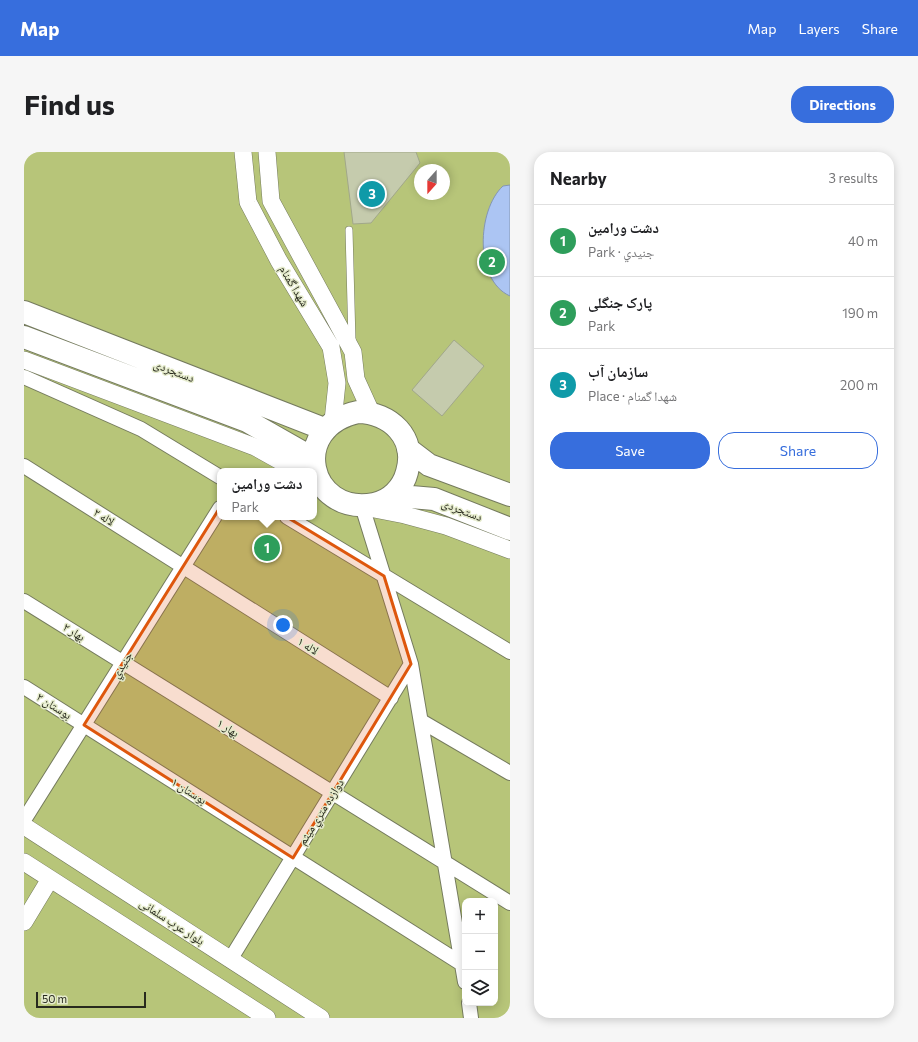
<!DOCTYPE html>
<meta charset="utf-8">
<style>
body{margin:0;font-family:Commissioner,"Noto Naskh Arabic",sans-serif;background:#f6f6f6;color:#202124}
.controls{position:absolute;right:12px;bottom:12px;display:grid;overflow:hidden;border-radius:8px;box-shadow:0 2px 10px #0003}
.controls button{width:36px;height:36px;display:grid;place-items:center;padding:0;border:0;border-bottom:1px solid #e0e0e0;background:#fff;color:#202124;font:20px sans-serif}
.compass{position:absolute;left:390px;top:12px;width:36px;height:36px;border-radius:50%;background:#fff;box-shadow:0 2px 10px #0003;rotate:201deg}
.scale{position:absolute;left:12px;bottom:10px;width:110px;box-sizing:border-box;padding-left:4px;border:2px solid #282a1e;border-top:0;font-size:11px;line-height:14px;white-space:nowrap;color:#282a1e;-webkit-text-stroke:3px #e5ebcc;paint-order:stroke}
.you{position:absolute;left:259px;top:473px;width:14px;height:14px;margin:-10px;border:3px solid #fff;border-radius:50%;background:#1a73e8;box-shadow:0 0 0 6px #1a73e833}
.badge{display:grid;place-items:center;width:26px;height:26px;border-radius:50%;background:#376edd;color:#fff;font-size:13px;font-weight:700}
.pin{position:absolute;translate:-50% -50%;border:2px solid #fff;box-shadow:0 1px 4px #0006}
.popup{position:absolute;left:193px;top:316px;width:100px;height:52px;box-sizing:border-box;display:grid;place-content:center;border-radius:8px;background:#fff;filter:drop-shadow(0 1px 3px #0005);font-size:13px;white-space:nowrap;color:#757577}
.popup b{font-size:15px;color:#202124}
.popup::after{content:'';position:absolute;left:50%;top:100%;margin-left:-8px;border:8px solid transparent;border-top-color:#fff}
.list{margin:0;padding:0;list-style:none}
h2{display:flex;justify-content:space-between;align-items:center;height:52px;margin:0;padding:0 16px;font-size:17px}
h2 small{font-size:13px;font-weight:400;color:#757577}
.list li{display:grid;grid-template-columns:26px 1fr auto;gap:12px;align-items:center;box-sizing:border-box;height:72px;padding:0 16px;border-top:1px solid #e0e0e0}
.list b{display:block;font-size:15px;white-space:nowrap}
.list p{margin:0;font-size:13px;white-space:nowrap;color:#757577}
.list em{font-size:13px;font-style:normal;color:#757577}
.actions{display:flex;gap:8px;padding:12px 16px}
.actions a{flex:1;padding:9px 0;border:1px solid #376edd;border-radius:16px;text-align:center;font-size:14px;color:#376edd}
.actions .main{background:#376edd;color:#fff}
.icon{flex:none;width:22px;height:22px;fill:none;stroke:currentColor;stroke-width:2;stroke-linecap:round;stroke-linejoin:round}
.map{position:relative;flex:none;width:486px;height:866px;overflow:hidden;border-radius:16px}
header{display:flex;align-items:center;gap:24px;box-sizing:border-box;height:56px;padding:0 20px;background:#376edd;color:#fff}
header strong{font-size:19px}
nav{display:flex;gap:22px;margin-inline-start:auto;font-size:14px}
.intro{display:flex;align-items:center;justify-content:space-between;box-sizing:border-box;height:96px;padding:0 24px}
h1{margin:0;font-size:28px}
.button{padding:10px 18px;border-radius:16px;background:#376edd;color:#fff;font-size:14px;font-weight:700}
main{display:flex;gap:24px;padding:0 24px}
aside{flex:1;background:#fff;border-radius:16px;box-shadow:0 2px 10px #0003}
.map>svg:first-child{display:block}
.green{fill:#b7c579;fill-rule:evenodd}
.water{fill:#acc5f3;stroke:#8496b3}
.building{fill:#c5cbad;stroke:#a1a78a}
.lines{fill:none;stroke-linecap:round;stroke-linejoin:round}
.service-casing{stroke:#757b5e;stroke-width:8}
.minor-casing{stroke:#757b5e;stroke-width:16}
.tertiary-casing{stroke:#757b5e;stroke-width:18}
.primary-casing{stroke:#757b5e;stroke-width:24}
.service{stroke:#fff;stroke-width:7}
.minor{stroke:#fff;stroke-width:14}
.tertiary{stroke:#fff;stroke-width:17}
.primary{stroke:#fff;stroke-width:22}
.marked{fill:#de570d;fill-opacity:0.2;stroke:#de570d;stroke-width:3;stroke-linejoin:round}
.labels{text-anchor:middle;stroke-width:3;stroke-linejoin:round;paint-order:stroke}
.street-label{font-size:12px;fill:#282a1e;stroke:#e5ebcc}
</style>
<header>
<strong>Map</strong>
<nav><a>Map</a><a>Layers</a><a>Share</a></nav>
</header>
<div class="intro"><h1>Find us</h1><a class="button">Directions</a></div>
<main>
<div class="map">
<svg width="486" height="866" viewBox="0 0 486 866">
<rect width="100%" height="100%" fill="#e5ebcc"/>
<path class="green" d="M 0,0 L 486,0 L 486,866 L 0,866 ZM 396,18 L 420,18 L 420,42 L 396,42 ZM 196,319 L 290,319 L 290,365 L 196,365 ZM 441,749 L 471,749 L 471,851 L 441,851 Z"/>
<path class="water" d="M 486,33 L 486,144 C 450,128 453,58 479,34 Z"/>
<path class="building" d="M 320,0 L 392,0 L 396,11 L 347,71 L 329,72 Z
M 430,188 L 460,214 L 418,264 L 388,238 Z"/>
<g class="lines">
<defs>
<path id="service" d="M 325,78 L 328,189"/>
<path id="minor" d="M 0,225 L 117,277 L 196,325
M 0,314 L 367,546
M 338,354 L 387,512 L 441,830
M 263,365 L 486,500
M 0,449 L 486,751
M 0,535 L 438,812
M 397,569 L 486,621
M 0,668 L 196,356
M 206,808 L 387,512
M 445,851 L 447,866"/>
<path id="tertiary" d="M 219,0 L 224,50 L 255,109 L 307,195 L 313,231 L 309,269
M 243,0 L 247,49 L 329,200 L 332,227 L 347,260
M 0,208 L 231,295 L 274,319
M 340,355 L 381,363 L 422,374 L 486,398
M 0,674 L 297,866
M 0,710 L 243,866
M 0,770 L 26,727"/>
<path id="primary" d="M 0,160 L 300,277
M 0,185 L 223,269 L 290,307
M 334,260 C 366,261 393,285 383,320 C 379,336 366,349 350,352 C 284,364 264,275 334,260 Z
M 384,297 L 405,313 L 486,343
M 365,347 L 387,345 L 410,347 L 486,377"/>
</defs>
<use href="#service" class="service-casing"/>
<use href="#minor" class="minor-casing"/>
<use href="#tertiary" class="tertiary-casing"/>
<use href="#primary" class="primary-casing"/>
<use href="#service" class="service"/>
<use href="#minor" class="minor"/>
<use href="#tertiary" class="tertiary"/>
<use href="#primary" class="primary"/>
</g>
<path class="marked" d="M 210,333 L 360,424 L 387,512 L 269,706 L 60,573 Z"/>
<g class="labels">
<g class="street-label">
<text transform="translate(270 134) rotate(59)" y="4">شهدا گمنام</text>
<text transform="translate(150 219) rotate(21)" y="4">دستجردی</text>
<text transform="translate(438 358) rotate(21)" y="4">دستجردی</text>
<text transform="translate(80 365) rotate(32)" y="4">لاله ۲</text>
<text transform="translate(50 480) rotate(32)" y="4">بهار ۲</text>
<text transform="translate(284 494) rotate(32)" y="4">لاله ۱</text>
<text transform="translate(98 513) rotate(-58)" y="4">جنيدي</text>
<text transform="translate(30 554) rotate(32)" y="4">بوستان ۲</text>
<text transform="translate(204 576) rotate(32)" y="4">بهار ۱</text>
<text transform="translate(165 639) rotate(32)" y="4">بوستان ۱</text>
<text transform="translate(297 660) rotate(-58)" y="4">دوازده متري میثم</text>
<text transform="translate(148 770) rotate(33)" y="4">بلوار عرب سلمانی</text>
</g>
</g>
</svg>
<div class="controls">
<button>+</button>
<button>−</button>
<button><svg class="icon" aria-label="layers" viewBox="0 0 24 24"><path d="M12 4l9 5-9 5-9-5zM3 14l9 5 9-5"/></svg></button>
</div>
<svg class="compass" viewBox="-18 -18 36 36"><path d="M0-13l5 13h-10z" fill="#e53935"/><path d="M0 13l5-13h-10z" fill="#757577"/></svg>
<div class="scale">50 m</div>
<div class="you"></div>
<div class="pin badge" style="left:243px;top:396px;background:#2e9e5b">1</div>
<div class="popup"><b>دشت ورامین</b>Park</div>
<div class="pin badge" style="left:468px;top:110px;background:#2e9e5b">2</div>
<div class="pin badge" style="left:348px;top:42px;background:#0f9aa8">3</div>
</div>
<aside>
<h2>Nearby<small>3 results</small></h2>
<ul class="list">
<li><span class="badge" style="background:#2e9e5b">1</span><div><b>دشت ورامین</b><p>Park · جنيدي</p></div><em>40 m</em></li>
<li><span class="badge" style="background:#2e9e5b">2</span><div><b>پارک جنگلی</b><p>Park</p></div><em>190 m</em></li>
<li><span class="badge" style="background:#0f9aa8">3</span><div><b>سازمان آب</b><p>Place · شهدا گمنام</p></div><em>200 m</em></li>
</ul>
<div class="actions"><a class="main">Save</a><a>Share</a></div>
</aside>
</main>
